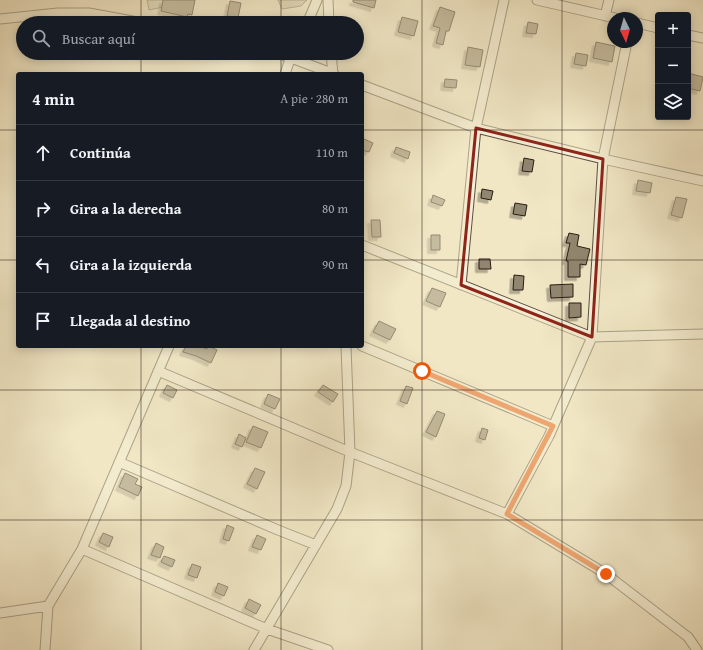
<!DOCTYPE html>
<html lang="es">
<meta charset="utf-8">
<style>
body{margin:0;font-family:"Gentium Book Plus",serif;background:#20242c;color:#f1f3f6}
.controls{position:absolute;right:12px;top:12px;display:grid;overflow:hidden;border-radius:4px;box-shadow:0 2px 10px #0003}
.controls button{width:36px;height:36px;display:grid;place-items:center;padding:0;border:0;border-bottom:1px solid #363941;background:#171b24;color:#f1f3f6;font:20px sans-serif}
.compass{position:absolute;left:607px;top:12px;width:36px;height:36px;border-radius:50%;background:#171b24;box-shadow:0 2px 10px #0003;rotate:175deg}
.stop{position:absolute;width:12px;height:12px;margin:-9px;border:3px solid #ea580c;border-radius:50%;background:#fff}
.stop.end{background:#ea580c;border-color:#fff;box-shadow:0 1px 4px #0008}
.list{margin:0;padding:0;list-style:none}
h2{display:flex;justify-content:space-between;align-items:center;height:52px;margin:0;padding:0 16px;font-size:17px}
h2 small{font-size:13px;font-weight:400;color:#9ea1a6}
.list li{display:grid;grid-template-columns:26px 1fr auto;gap:12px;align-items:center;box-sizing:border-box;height:56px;padding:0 16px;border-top:1px solid #363941}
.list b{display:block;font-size:15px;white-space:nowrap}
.list em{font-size:13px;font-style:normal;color:#9ea1a6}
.icon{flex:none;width:22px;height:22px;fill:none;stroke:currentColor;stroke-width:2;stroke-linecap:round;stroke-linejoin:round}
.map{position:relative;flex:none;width:703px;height:650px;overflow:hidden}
.search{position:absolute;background:#171b24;box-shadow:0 2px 10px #0003;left:16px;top:16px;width:348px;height:44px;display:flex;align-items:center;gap:10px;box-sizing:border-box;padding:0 14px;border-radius:22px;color:#9ea1a6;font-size:15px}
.panel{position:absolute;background:#171b24;box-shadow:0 2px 10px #0003;left:16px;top:72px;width:348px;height:276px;border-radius:4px}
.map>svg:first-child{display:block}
.green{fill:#cfc5a7;stroke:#7c715c}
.building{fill:#91866f;stroke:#281d12;filter:url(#shadow)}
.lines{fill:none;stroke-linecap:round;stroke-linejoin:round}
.street-casing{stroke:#5a503f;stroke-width:11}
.street{stroke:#f6efd9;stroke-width:9}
.route{stroke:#ea580c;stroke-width:5}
.marked{fill:none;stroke:#8f2418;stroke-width:3;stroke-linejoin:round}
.grid{fill:none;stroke:#281d12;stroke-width:1;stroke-opacity:0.55}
</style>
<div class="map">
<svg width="703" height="650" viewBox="0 0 703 650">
<defs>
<filter id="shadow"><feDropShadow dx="-3.5" dy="3.5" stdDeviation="0" flood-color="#0004"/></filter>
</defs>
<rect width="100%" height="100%" fill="#f1e7c5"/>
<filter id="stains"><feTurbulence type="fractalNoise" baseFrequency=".005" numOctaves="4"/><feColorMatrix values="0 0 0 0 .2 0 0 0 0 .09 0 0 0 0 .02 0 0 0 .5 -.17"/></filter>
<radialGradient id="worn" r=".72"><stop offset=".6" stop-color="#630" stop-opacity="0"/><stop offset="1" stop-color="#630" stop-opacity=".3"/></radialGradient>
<path class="green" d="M 147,0 L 170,0 L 168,6 L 149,10 Z
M 278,0 L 307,0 L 301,6 L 282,9 Z"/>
<path class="building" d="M 163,0 L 195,0 L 192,15 L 188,14 L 187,17 L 161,11 Z
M 353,0 L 376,0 L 374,8 L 353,2 Z
M 230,1 L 241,3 L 238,18 L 227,16 Z
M 440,7 L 455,12 L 449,31 L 446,31 L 443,45 L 436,43 L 440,28 L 433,26 Z
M 402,17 L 418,21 L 414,36 L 398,32 Z
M 528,22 L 538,24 L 536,34 L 526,33 Z
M 596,42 L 615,46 L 612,62 L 593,58 Z
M 468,47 L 483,50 L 480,67 L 465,65 Z
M 576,53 L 588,55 L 586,66 L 574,64 Z
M 688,73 L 703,77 L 700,91 L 688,88 Z
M 445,79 L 457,80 L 456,88 L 444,87 Z
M 362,138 L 373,143 L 369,152 L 362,150 Z
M 396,147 L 410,152 L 408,159 L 394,153 Z
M 524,158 L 534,160 L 532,172 L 522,171 Z
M 638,180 L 652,183 L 650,193 L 636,191 Z
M 482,189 L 493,191 L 491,200 L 481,198 Z
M 433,195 L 445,200 L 442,206 L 431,202 Z
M 676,197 L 687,199 L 682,218 L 671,215 Z
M 515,203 L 527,205 L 525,216 L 513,214 Z
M 371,220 L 380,220 L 381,237 L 372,237 Z
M 569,233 L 579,235 L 577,246 L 590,249 L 586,265 L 580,264 L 580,277 L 568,277 L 568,261 L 566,261 L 570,243 L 566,243 Z
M 431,235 L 440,235 L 440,250 L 431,250 Z
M 479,259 L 490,259 L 491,269 L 479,269 Z
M 514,275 L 524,276 L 523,290 L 513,290 Z
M 573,284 L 573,297 L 551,298 L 550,285 Z
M 432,288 L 446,293 L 440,307 L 426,301 Z
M 569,303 L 581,303 L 581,317 L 569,318 Z
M 379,321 L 396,329 L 390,340 L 373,332 Z
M 186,346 L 198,346 L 207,349 L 209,346 L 217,350 L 211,363 L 196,356 L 183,352 Z
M 167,385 L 177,390 L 173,398 L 163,393 Z
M 323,385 L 338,394 L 333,402 L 318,392 Z
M 406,386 L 413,388 L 407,404 L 400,401 Z
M 268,394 L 280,399 L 275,409 L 264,404 Z
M 437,411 L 445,414 L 436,437 L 426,432 Z
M 253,426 L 268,432 L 261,448 L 246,442 Z
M 482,428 L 488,430 L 485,440 L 479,438 Z
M 239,434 L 246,438 L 242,447 L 235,444 Z
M 255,468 L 265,472 L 257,489 L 247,484 Z
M 125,473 L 138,479 L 135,484 L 142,487 L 138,496 L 119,487 Z
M 227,525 L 234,528 L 229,541 L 223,539 Z
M 103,533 L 113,537 L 109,547 L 99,542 Z
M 257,535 L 266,539 L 261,550 L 252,547 Z
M 156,543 L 164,547 L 160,558 L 151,555 Z
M 164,556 L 175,560 L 172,567 L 161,562 Z
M 192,564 L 201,567 L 197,578 L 188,575 Z
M 218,583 L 228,587 L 224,596 L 215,592 Z
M 249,599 L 261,605 L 256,614 L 245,608 Z"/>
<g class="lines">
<defs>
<path id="street" d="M 328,0 L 329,23
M 537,0 L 615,18
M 605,16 L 609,0
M 0,19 L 58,13 L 89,13 L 143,23
M 306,23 L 309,19 L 317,0
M 637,23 L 658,28
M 688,35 L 703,38
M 278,53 L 334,74
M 331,53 L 333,74
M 285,74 L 292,53
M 362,85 L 476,128 L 603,159 L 703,181
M 362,245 L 592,337 L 703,334
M 461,285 L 476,128 L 504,0
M 362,346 L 553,426
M 158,371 L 350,452 L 507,514 L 606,574 L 688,637 L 697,650
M 119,462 L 278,530 L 316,545
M 507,514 L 549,436 L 592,337 L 603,159 L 627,42
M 82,549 L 267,629 L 328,650
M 0,613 L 48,606
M 45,650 L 48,606 L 82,549 L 169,346
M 254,650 L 337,509 L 346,486 L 350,452 L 346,346"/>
</defs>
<use href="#street" class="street-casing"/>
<use href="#street" class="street"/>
</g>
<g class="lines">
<path class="route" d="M 422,371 L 553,426 L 507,514 L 606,574"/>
</g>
<path d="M0 0H703V650H0ZM 476,128 L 603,159 L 592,337 L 461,285 Z" fill="#f1e7c5" fill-opacity=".55" fill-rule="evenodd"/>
<path class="marked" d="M 476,128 L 603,159 L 592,337 L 461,285 Z"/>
<path class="grid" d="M 141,0 L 141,23M 281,0 L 281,23M 422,0 L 422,650M 562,0 L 562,650M 141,53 L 141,74M 281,53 L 281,74M 0,130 L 18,130M 362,130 L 703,130M 0,260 L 18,260M 362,260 L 703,260M 141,346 L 141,650M 281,346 L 281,650M 0,390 L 703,390M 0,520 L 703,520"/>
<rect width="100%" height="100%" filter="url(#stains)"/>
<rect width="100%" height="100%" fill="url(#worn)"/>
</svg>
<div class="controls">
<button>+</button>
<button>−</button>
<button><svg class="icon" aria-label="layers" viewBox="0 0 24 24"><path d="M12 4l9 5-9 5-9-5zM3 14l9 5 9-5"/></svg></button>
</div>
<svg class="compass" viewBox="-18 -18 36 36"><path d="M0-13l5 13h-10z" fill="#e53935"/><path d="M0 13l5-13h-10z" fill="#9ea1a6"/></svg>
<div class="stop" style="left:422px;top:371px"></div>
<div class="stop end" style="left:606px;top:574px"></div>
<div class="search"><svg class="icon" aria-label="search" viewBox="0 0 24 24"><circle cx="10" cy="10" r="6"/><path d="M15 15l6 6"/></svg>Buscar aquí</div>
<section class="panel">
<h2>4 min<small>A pie · 280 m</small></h2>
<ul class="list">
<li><svg class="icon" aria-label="ahead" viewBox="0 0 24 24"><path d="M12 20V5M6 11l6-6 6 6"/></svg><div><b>Continúa</b></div><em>110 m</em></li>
<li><svg class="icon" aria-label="right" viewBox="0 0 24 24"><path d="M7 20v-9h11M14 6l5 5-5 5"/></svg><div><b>Gira a la derecha</b></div><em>80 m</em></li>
<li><svg class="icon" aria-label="left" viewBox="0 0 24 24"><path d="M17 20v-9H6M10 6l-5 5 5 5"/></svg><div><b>Gira a la izquierda</b></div><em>90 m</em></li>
<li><svg class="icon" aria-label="arrive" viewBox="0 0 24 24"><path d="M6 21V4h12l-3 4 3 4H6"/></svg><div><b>Llegada al destino</b></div></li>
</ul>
</section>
</div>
